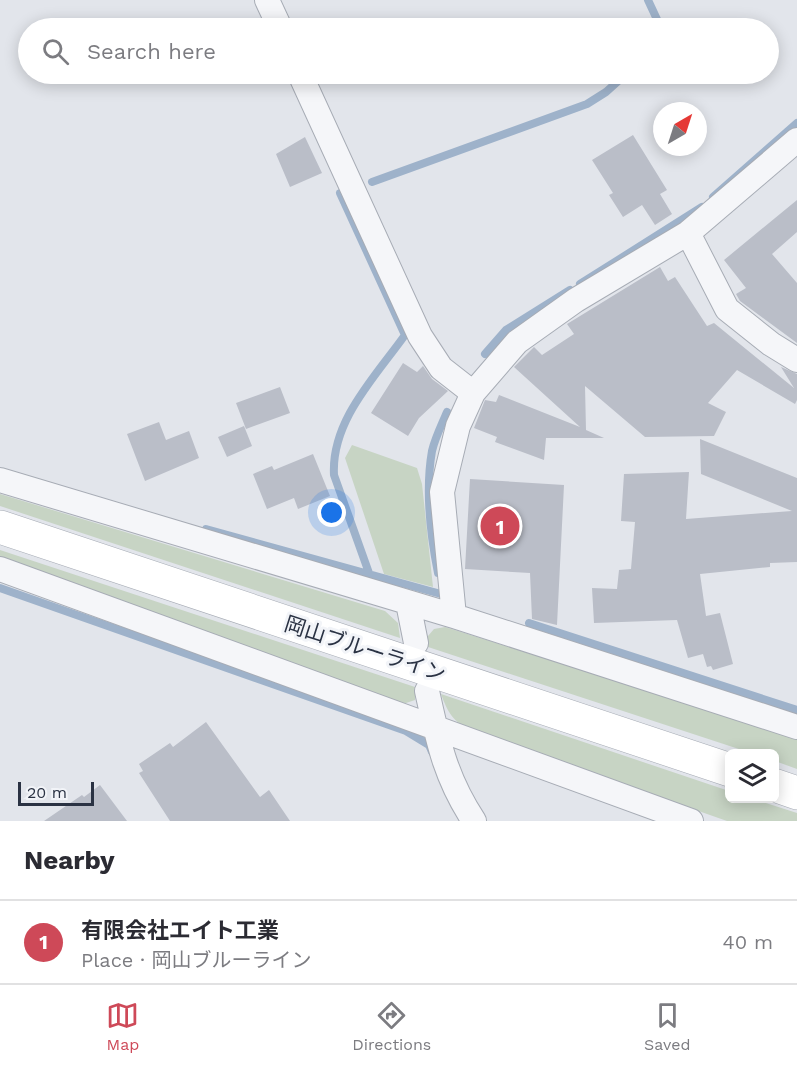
<!DOCTYPE html>
<meta charset="utf-8">
<style>
body{margin:0;font-family:"Work Sans","Noto Sans JP",sans-serif;background:#f7f7f7;color:#2b2b33}
.controls{position:absolute;right:18px;bottom:18px;display:grid;overflow:hidden;border-radius:9px;box-shadow:0 3px 15px #0003}
.controls button{width:54px;height:54px;display:grid;place-items:center;padding:0;border:0;border-bottom:2px solid #e1e1e2;background:#fff;color:#2b2b33;font:30px sans-serif}
.compass{position:absolute;left:653px;top:102px;width:54px;height:54px;border-radius:50%;background:#fff;box-shadow:0 3px 15px #0003;rotate:39deg}
.scale{position:absolute;left:18px;bottom:15px;width:76px;box-sizing:border-box;padding-left:6px;border:3px solid #2a3243;border-top:0;font-size:16px;line-height:21px;white-space:nowrap;color:#2a3243;-webkit-text-stroke:4px #f2f4f8;paint-order:stroke}
.you{position:absolute;left:332px;top:513px;width:21px;height:21px;margin:-15px;border:4px solid #fff;border-radius:50%;background:#1a73e8;box-shadow:0 0 0 9px #1a73e833}
.badge{display:grid;place-items:center;width:39px;height:39px;border-radius:50%;background:#ce4958;color:#fff;font-size:20px;font-weight:700}
.pin{position:absolute;translate:-50% -50%;border:3px solid #fff;box-shadow:0 2px 6px #0006}
.list{margin:0;padding:0;list-style:none}
h2{display:flex;justify-content:space-between;align-items:center;height:78px;margin:0;padding:0 24px;font-size:26px}
h2 small{font-size:20px;font-weight:400;color:#7c7c81}
.list li{display:grid;grid-template-columns:39px 1fr auto;gap:18px;align-items:center;box-sizing:border-box;height:84px;padding:0 24px;border-top:2px solid #e1e1e2}
.list b{display:block;font-size:22px;white-space:nowrap}
.list p{margin:0;font-size:20px;white-space:nowrap;color:#7c7c81}
.list em{font-size:20px;font-style:normal;color:#7c7c81}
.icon{flex:none;width:33px;height:33px;fill:none;stroke:currentColor;stroke-width:2;stroke-linecap:round;stroke-linejoin:round}
.map{position:relative;flex:none;width:797px;height:821px;overflow:hidden}
.search{position:absolute;background:#fff;box-shadow:0 3px 15px #0003;left:18px;right:18px;top:18px;height:66px;display:flex;align-items:center;gap:15px;box-sizing:border-box;padding:0 21px;border-radius:33px;color:#7c7c81;font-size:22px}
.sheet{height:162px;background:#fff}
nav{display:flex;justify-content:space-around;align-items:center;box-sizing:border-box;height:84px;border-top:2px solid #e1e1e2;background:#fff;font-size:16px;color:#7c7c81}
nav a{display:grid;justify-items:center;gap:3px}
nav .on{color:#ce4958}
.map>svg:first-child{display:block}
.green{fill:#c7d4c4}
.lines{fill:none;stroke-linecap:round;stroke-linejoin:round}
.stream{stroke:#9eb2ca;stroke-width:8}
.building{fill:#babec8}
.minor-casing{stroke:#a7acb5;stroke-width:26}
.secondary-casing{stroke:#a7acb5;stroke-width:34}
.minor{stroke:#f5f6f9;stroke-width:24}
.secondary{stroke:#fff;stroke-width:33}
.labels{text-anchor:middle;stroke-width:6;stroke-linejoin:round;paint-order:stroke}
.street-label{font-size:21px;fill:#2a3243;stroke:#f2f4f8}
</style>
<div class="map">
<svg width="797" height="821" viewBox="0 0 797 821">
<rect width="100%" height="100%" fill="#e2e5eb"/>
<path class="green" d="M 352,445 L 417,468 L 422,484 L 433,587 L 384,574 L 345,458 Z
M 0,494 L 385,611 L 398,623 L 400,638 L 0,506 Z
M 0,550 L 415,687 L 415,700 L 406,703 L 391,702 L 0,560 Z
M 445,627 L 797,737 L 797,769 L 775,761 L 774,754 L 751,753 L 425,646 L 428,636 L 434,629 Z
M 441,694 L 729,791 L 730,798 L 753,799 L 797,813 L 797,821 L 727,821 L 471,731 C 453,721 448,713 441,694 Z"/>
<g class="lines">
<path class="stream" d="M 648,0 L 661,28
M 372,182 L 587,104 L 606,92 L 626,74
M 343,192 L 340,193 L 405,335 C 375,377 331,421 334,475 L 369,573
M 713,197 L 797,123
M 580,284 L 702,207
M 485,354 L 506,330 L 570,290
M 206,529 L 441,594
M 438,573 C 430,533 425,491 432,451 C 435,438 442,424 447,412
M 0,588 L 406,731 L 429,745 L 432,752
M 529,623 L 797,710"/>
</g>
<path class="building" d="M 633,135 L 667,190 L 660,194 L 672,214 L 655,225 L 642,205 L 623,217 L 609,195 L 613,193 L 592,160 Z
M 305,137 L 322,173 L 290,187 L 276,154 Z
M 797,200 L 797,232 L 772,254 L 797,283 L 797,343 L 740,301 L 736,294 L 746,288 L 724,260 Z
M 660,267 L 668,281 L 675,277 L 707,326 L 714,323 L 794,388 L 781,367 L 797,374 L 797,400 L 795,404 L 737,370 L 708,403 L 726,412 L 714,436 L 645,437 L 585,386 L 586,430 L 604,438 L 546,438 L 544,460 L 495,442 L 497,437 L 474,428 L 485,400 L 496,402 L 499,395 L 580,427 L 514,367 L 534,347 L 542,355 L 574,334 L 567,324 Z
M 403,363 L 417,372 L 423,366 L 432,379 L 448,391 L 419,418 L 408,436 L 371,413 Z
M 280,387 L 290,413 L 246,429 L 236,403 Z
M 159,422 L 166,440 L 189,431 L 199,458 L 145,481 L 127,434 Z
M 244,426 L 252,446 L 227,457 L 218,437 Z
M 700,439 L 797,478 L 797,562 L 770,563 L 770,567 L 700,574 L 706,616 L 720,613 L 733,664 L 713,670 L 711,666 L 707,667 L 703,654 L 688,658 L 677,620 L 594,623 L 592,588 L 617,589 L 619,570 L 631,569 L 635,522 L 621,521 L 624,474 L 689,472 L 686,519 L 792,511 L 701,474 Z
M 313,454 L 330,496 L 298,509 L 294,498 L 267,509 L 253,474 L 272,466 L 274,470 Z
M 470,479 L 564,485 L 557,625 L 532,619 L 530,573 L 465,569 Z
M 206,722 L 260,797 L 269,790 L 290,821 L 170,821 L 139,773 L 143,771 L 139,764 L 170,743 L 173,747 Z
M 100,785 L 127,821 L 44,821 L 82,795 L 84,797 Z"/>
<g class="lines">
<defs>
<path id="minor" d="M 267,0 L 280,28
M 300,74 L 420,336 L 441,368 L 473,393
M 688,233 L 727,309 L 771,344 L 797,360
M 0,480 L 454,616 L 797,727
M 0,569 L 691,821
M 408,603 L 416,643
M 454,616 L 442,492 L 458,426 L 473,393 L 517,342 L 576,300 L 688,233 L 797,140
M 427,691 C 438,741 445,777 474,821"/>
<path id="secondary" d="M 0,527 L 730,770
M 774,785 L 797,793"/>
</defs>
<use href="#minor" class="minor-casing"/>
<use href="#secondary" class="secondary-casing"/>
<use href="#minor" class="minor"/>
<use href="#secondary" class="secondary"/>
</g>
<g class="labels">
<g class="street-label">
<text transform="translate(365 649) rotate(18)" y="7">岡山ブルーライン</text>
</g>
</g>
</svg>
<div class="controls">
<button><svg class="icon" aria-label="layers" viewBox="0 0 24 24"><path d="M12 4l9 5-9 5-9-5zM3 14l9 5 9-5"/></svg></button>
</div>
<svg class="compass" viewBox="-18 -18 36 36"><path d="M0-13l5 13h-10z" fill="#e53935"/><path d="M0 13l5-13h-10z" fill="#7c7c81"/></svg>
<div class="scale">20 m</div>
<div class="you"></div>
<div class="pin badge" style="left:500px;top:526px">1</div>
<div class="search"><svg class="icon" aria-label="search" viewBox="0 0 24 24"><circle cx="10" cy="10" r="6"/><path d="M15 15l6 6"/></svg>Search here</div>
</div>
<section class="sheet">
<h2>Nearby<small></small></h2>
<ul class="list">
<li><span class="badge">1</span><div><b>有限会社エイト工業</b><p>Place · 岡山ブルーライン</p></div><em>40 m</em></li>
</ul>
</section>
<nav>
<a class="on"><svg class="icon" aria-label="map" viewBox="0 0 24 24"><path d="M3 6l6-2 6 2 6-2v14l-6 2-6-2-6 2zM9 4v14M15 6v14"/></svg>Map</a>
<a><svg class="icon" aria-label="directions" viewBox="0 0 24 24"><path d="M12 3l9 9-9 9-9-9zM9 14v-3h6M13 9l2 2-2 2"/></svg>Directions</a>
<a><svg class="icon" aria-label="saved" viewBox="0 0 24 24"><path d="M7 4h10v16l-5-4-5 4z"/></svg>Saved</a>
</nav>
